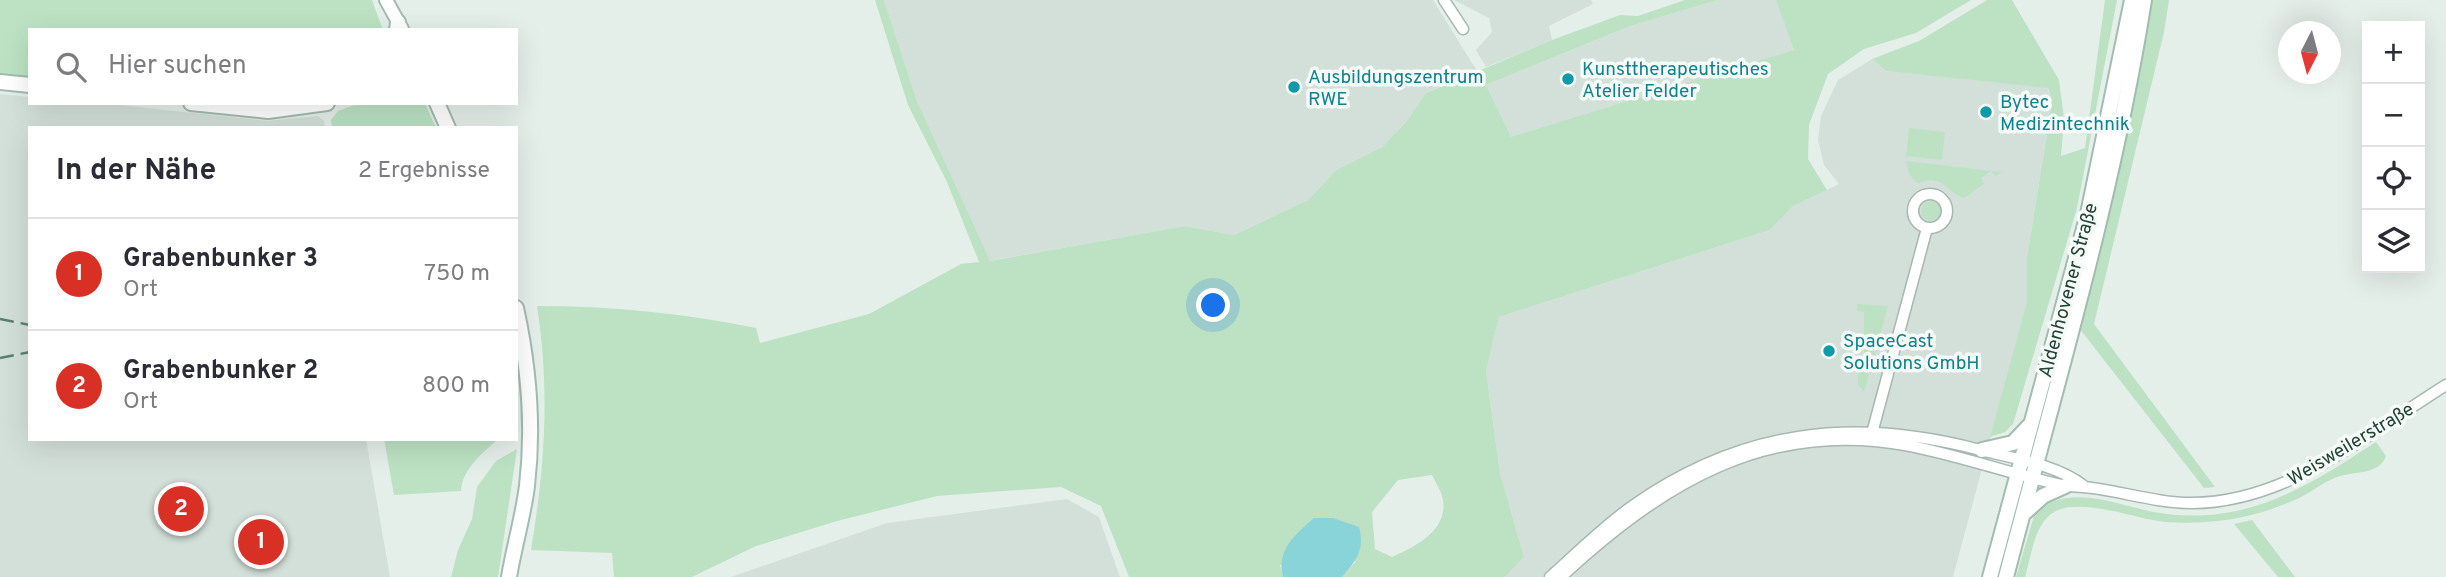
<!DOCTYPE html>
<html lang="de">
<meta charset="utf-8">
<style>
body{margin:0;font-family:Overpass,sans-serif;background:#f2f2f3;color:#2b2b33}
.controls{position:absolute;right:21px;top:21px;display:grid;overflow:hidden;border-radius:0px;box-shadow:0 7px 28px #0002}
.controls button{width:63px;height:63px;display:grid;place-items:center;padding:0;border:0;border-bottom:2px solid #e1e1e2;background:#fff;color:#2b2b33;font:35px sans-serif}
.compass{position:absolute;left:2278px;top:21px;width:63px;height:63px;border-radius:50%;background:#fff;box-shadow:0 7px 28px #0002;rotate:186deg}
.you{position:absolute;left:1214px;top:306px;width:24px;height:24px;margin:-18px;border:5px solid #fff;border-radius:50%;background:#1a73e8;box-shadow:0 0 0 10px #1a73e833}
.badge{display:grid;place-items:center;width:46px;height:46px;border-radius:50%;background:#d93025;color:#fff;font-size:23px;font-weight:700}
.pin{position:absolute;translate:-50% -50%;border:4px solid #fff;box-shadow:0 2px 7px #0006}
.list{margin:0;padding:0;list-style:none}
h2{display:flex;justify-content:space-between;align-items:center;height:91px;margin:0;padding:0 28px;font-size:30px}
h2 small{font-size:23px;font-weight:400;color:#7c7c81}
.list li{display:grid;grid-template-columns:46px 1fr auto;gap:21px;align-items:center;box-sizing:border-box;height:112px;padding:0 28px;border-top:2px solid #e1e1e2}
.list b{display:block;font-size:26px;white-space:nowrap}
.list p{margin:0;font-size:23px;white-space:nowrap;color:#7c7c81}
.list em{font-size:23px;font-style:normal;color:#7c7c81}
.icon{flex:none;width:38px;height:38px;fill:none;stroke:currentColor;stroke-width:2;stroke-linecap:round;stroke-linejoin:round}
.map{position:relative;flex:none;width:2446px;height:577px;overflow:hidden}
.search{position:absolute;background:#fff;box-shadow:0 7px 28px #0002;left:28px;top:28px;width:490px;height:77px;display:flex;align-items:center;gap:18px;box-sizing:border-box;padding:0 24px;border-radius:0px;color:#7c7c81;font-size:26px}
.panel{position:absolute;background:#fff;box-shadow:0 7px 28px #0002;left:28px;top:126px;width:490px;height:315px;border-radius:0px}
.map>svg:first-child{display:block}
.built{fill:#d3e0d9}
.green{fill:#bce2c3;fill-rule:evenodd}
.water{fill:#88d4d9}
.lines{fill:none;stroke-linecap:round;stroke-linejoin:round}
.minor-casing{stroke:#a6b8b1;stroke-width:13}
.tertiary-casing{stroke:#a6b8b1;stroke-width:16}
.secondary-casing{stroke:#a2bcb1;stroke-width:18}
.minor{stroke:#fff;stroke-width:10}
.tertiary{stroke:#fff;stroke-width:12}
.secondary{stroke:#fff;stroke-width:14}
.rail{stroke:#5c7f73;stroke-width:2.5;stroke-dasharray:14 7;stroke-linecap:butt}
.culture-dot{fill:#0f9aa8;stroke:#f6fbf8;stroke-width:2.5}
.labels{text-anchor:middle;stroke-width:7;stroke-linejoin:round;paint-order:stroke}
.culture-label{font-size:19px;fill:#0d838f;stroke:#f6fbf8;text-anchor:start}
.street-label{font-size:19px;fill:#214438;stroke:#f6fbf8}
</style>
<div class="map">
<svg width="2446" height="577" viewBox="0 0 2446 577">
<rect width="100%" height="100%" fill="#e5efea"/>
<path class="built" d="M 884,0 L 1433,0 L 1477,71 L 1426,93 L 1406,122 L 1382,147 L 1336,170 L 1308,200 L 1234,235 L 1185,226 L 989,261 L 917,101 Z
M 1454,0 L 1591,0 L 1593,4 L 1549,26 L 1552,40 L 1486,67 L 1476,50 L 1492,32 L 1489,18 Z
M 1718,0 L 1776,0 L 1795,50 L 1511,138 L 1486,85 L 1630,26 Z
M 1872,59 L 1886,71 L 2047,87 L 2052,103 L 2027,257 L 2027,301 L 1953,577 L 1505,577 L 1524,557 L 1500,473 L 1486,371 L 1499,317 L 1770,230 L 1793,206 L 1839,184 L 1824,165 L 1818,140 L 1821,116 L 1838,80 Z
M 0,94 L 30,97 L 30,103 L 101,103 L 267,121 L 318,116 L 324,121 L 325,128 L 30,128 L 30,439 L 366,439 L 390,577 L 0,577 Z
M 1067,499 L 1099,517 L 1120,577 L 731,577 L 887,523 Z"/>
<path class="green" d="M 0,0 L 372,0 L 383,30 L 30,30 L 30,78 L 0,74 Z
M 875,0 L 884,0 L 917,101 L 990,261 L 1185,226 L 1234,235 L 1308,200 L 1336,170 L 1382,147 L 1406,122 L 1426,93 L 1552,40 L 1620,15 L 1638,16 L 1685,0 L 1718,0 L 1630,26 L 1486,85 L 1511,137 L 1794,50 L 1776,0 L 1971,0 L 1916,33 L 1864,49 L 1828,74 L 1809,125 L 1808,159 L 1827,190 L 1793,206 L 1770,230 L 1499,317 L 1486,371 L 1500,473 L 1524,557 L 1505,577 L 1342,577 L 1356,561 L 1280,565 L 1283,577 L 1129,577 L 1101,506 L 1061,487 L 937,496 L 837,521 L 756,546 L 692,577 L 614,577 L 612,553 L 531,550 C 545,465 550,391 537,306 C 611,306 683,313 756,328 L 760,343 L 869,314 L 961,264 L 979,262 L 947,182 L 908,105 ZM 1432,475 C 1435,482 1442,492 1443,500 C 1448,530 1415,547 1392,557 L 1375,549 L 1372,512 L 1398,480 Z
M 1987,0 L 2012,0 L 2059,80 L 2064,118 L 2061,156 L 2085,148 L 2105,0 L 2117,0 L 2077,208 L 2013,424 L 2005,432 L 1990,437 L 2027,301 L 2027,257 L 2052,103 L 2048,88 L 1886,71 L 1872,59 L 1919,41 Z
M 2152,0 L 2169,0 L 2164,32 L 2094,324 L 2215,487 L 2204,488 L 2079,328 L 2106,219 Z
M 360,103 L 425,103 L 436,128 L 332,128 L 331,120 L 338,111 Z
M 1909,128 L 1945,132 L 1942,160 L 1906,156 Z
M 1906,161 L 2002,172 L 1996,176 L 1991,171 L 1981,178 L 1984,184 L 1964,198 C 1949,194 1940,171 1918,184 L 1909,174 Z
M1921 211a10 10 0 1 1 20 0a10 10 0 1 1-20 0Z
M 1857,304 L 1888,306 L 1864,392 L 1858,385 L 1858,364 L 1864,363 L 1864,312 L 1857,311 Z
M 384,439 L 498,439 C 483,453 462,469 461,491 L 394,495 Z
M 2376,442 L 2386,456 C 2380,475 2354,471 2337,477 C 2321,483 2307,496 2290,502 C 2251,519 2208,525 2165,522 C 2136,519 2076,495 2051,514 C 2034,527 2031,557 2025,577 L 2016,577 L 2036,509 C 2046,505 2057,499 2067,498 C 2099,493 2136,511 2167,514 C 2250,524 2310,485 2376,442 Z
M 517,449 L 498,577 L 451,577 L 458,550 L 472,519 L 477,487 L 496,461 Z
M 2252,520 L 2295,577 L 2278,577 L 2234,524 Z"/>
<path class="water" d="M 1314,518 L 1333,518 L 1359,527 C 1365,549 1357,560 1342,577 L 1283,577 C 1276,550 1295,535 1314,518 Z"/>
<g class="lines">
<defs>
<path id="minor" d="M 1444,0 L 1463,29
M1913 211a17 17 0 1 1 34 0a17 17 0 1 1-34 0Z
M 1871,437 L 1927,228
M 1550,577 C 1577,553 1602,528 1631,507 C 1740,430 1852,416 1980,450 C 2013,458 2058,465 2084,486
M 1561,577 C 1661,485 1763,420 1905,445 C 1959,455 2011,474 2065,486 C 2108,486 2149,503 2192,503 C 2287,503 2369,433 2446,385"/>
<path id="tertiary" d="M 386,0 L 402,29"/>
<path id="secondary" d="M 397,30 L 398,22
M 0,82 L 30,85
M 191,103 L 268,111 L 327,103
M 437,103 L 448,128
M 1982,450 L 2013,443 L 2030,425
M 2024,513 L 2043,496 L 2065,486
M 509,577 C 514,547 523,517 527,486 C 534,426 529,367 516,308
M 1990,577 L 2088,214 L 2132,0
M 2006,577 C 2056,385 2113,196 2144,0"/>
</defs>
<use href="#minor" class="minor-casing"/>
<use href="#tertiary" class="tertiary-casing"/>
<use href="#secondary" class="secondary-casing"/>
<use href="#minor" class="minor"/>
<use href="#tertiary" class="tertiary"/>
<use href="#secondary" class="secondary"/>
<path class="rail" d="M 0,319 L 30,325
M 0,358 L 30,352"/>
</g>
<g class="culture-dot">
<circle cx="1568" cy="79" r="7"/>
<circle cx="1294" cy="87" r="7"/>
<circle cx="1986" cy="112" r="7"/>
<circle cx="1829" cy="351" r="7"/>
</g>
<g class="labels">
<g class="culture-label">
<text x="1582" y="75">Kunsttherapeutisches<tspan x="1582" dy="22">Atelier Felder</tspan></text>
<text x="1308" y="83">Ausbildungszentrum<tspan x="1308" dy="22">RWE</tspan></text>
<text x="2000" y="108">Bytec<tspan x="2000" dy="22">Medizintechnik</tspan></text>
<text x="1843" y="347">SpaceCast<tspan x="1843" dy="22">Solutions GmbH</tspan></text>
</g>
<g class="street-label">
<text transform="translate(2067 290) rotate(-75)" y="7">Aldenhovener Straße</text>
<text transform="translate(2350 443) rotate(-31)" y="7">Weisweilerstraße</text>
</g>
</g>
</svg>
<div class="controls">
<button>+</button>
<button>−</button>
<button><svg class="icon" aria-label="locate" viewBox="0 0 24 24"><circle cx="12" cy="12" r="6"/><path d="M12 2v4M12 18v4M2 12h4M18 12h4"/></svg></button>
<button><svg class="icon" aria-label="layers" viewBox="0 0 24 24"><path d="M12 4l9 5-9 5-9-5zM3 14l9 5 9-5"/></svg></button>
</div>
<svg class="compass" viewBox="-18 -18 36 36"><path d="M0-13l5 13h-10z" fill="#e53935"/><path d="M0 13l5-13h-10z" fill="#7c7c81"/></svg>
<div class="you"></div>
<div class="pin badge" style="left:261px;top:542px">1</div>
<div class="pin badge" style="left:181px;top:509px">2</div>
<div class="search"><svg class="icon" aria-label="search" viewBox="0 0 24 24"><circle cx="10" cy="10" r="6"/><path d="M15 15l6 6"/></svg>Hier suchen</div>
<section class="panel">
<h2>In der Nähe<small>2 Ergebnisse</small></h2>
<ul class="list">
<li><span class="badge">1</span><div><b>Grabenbunker 3</b><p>Ort</p></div><em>750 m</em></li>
<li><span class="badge">2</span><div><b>Grabenbunker 2</b><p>Ort</p></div><em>800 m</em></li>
</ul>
</section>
</div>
